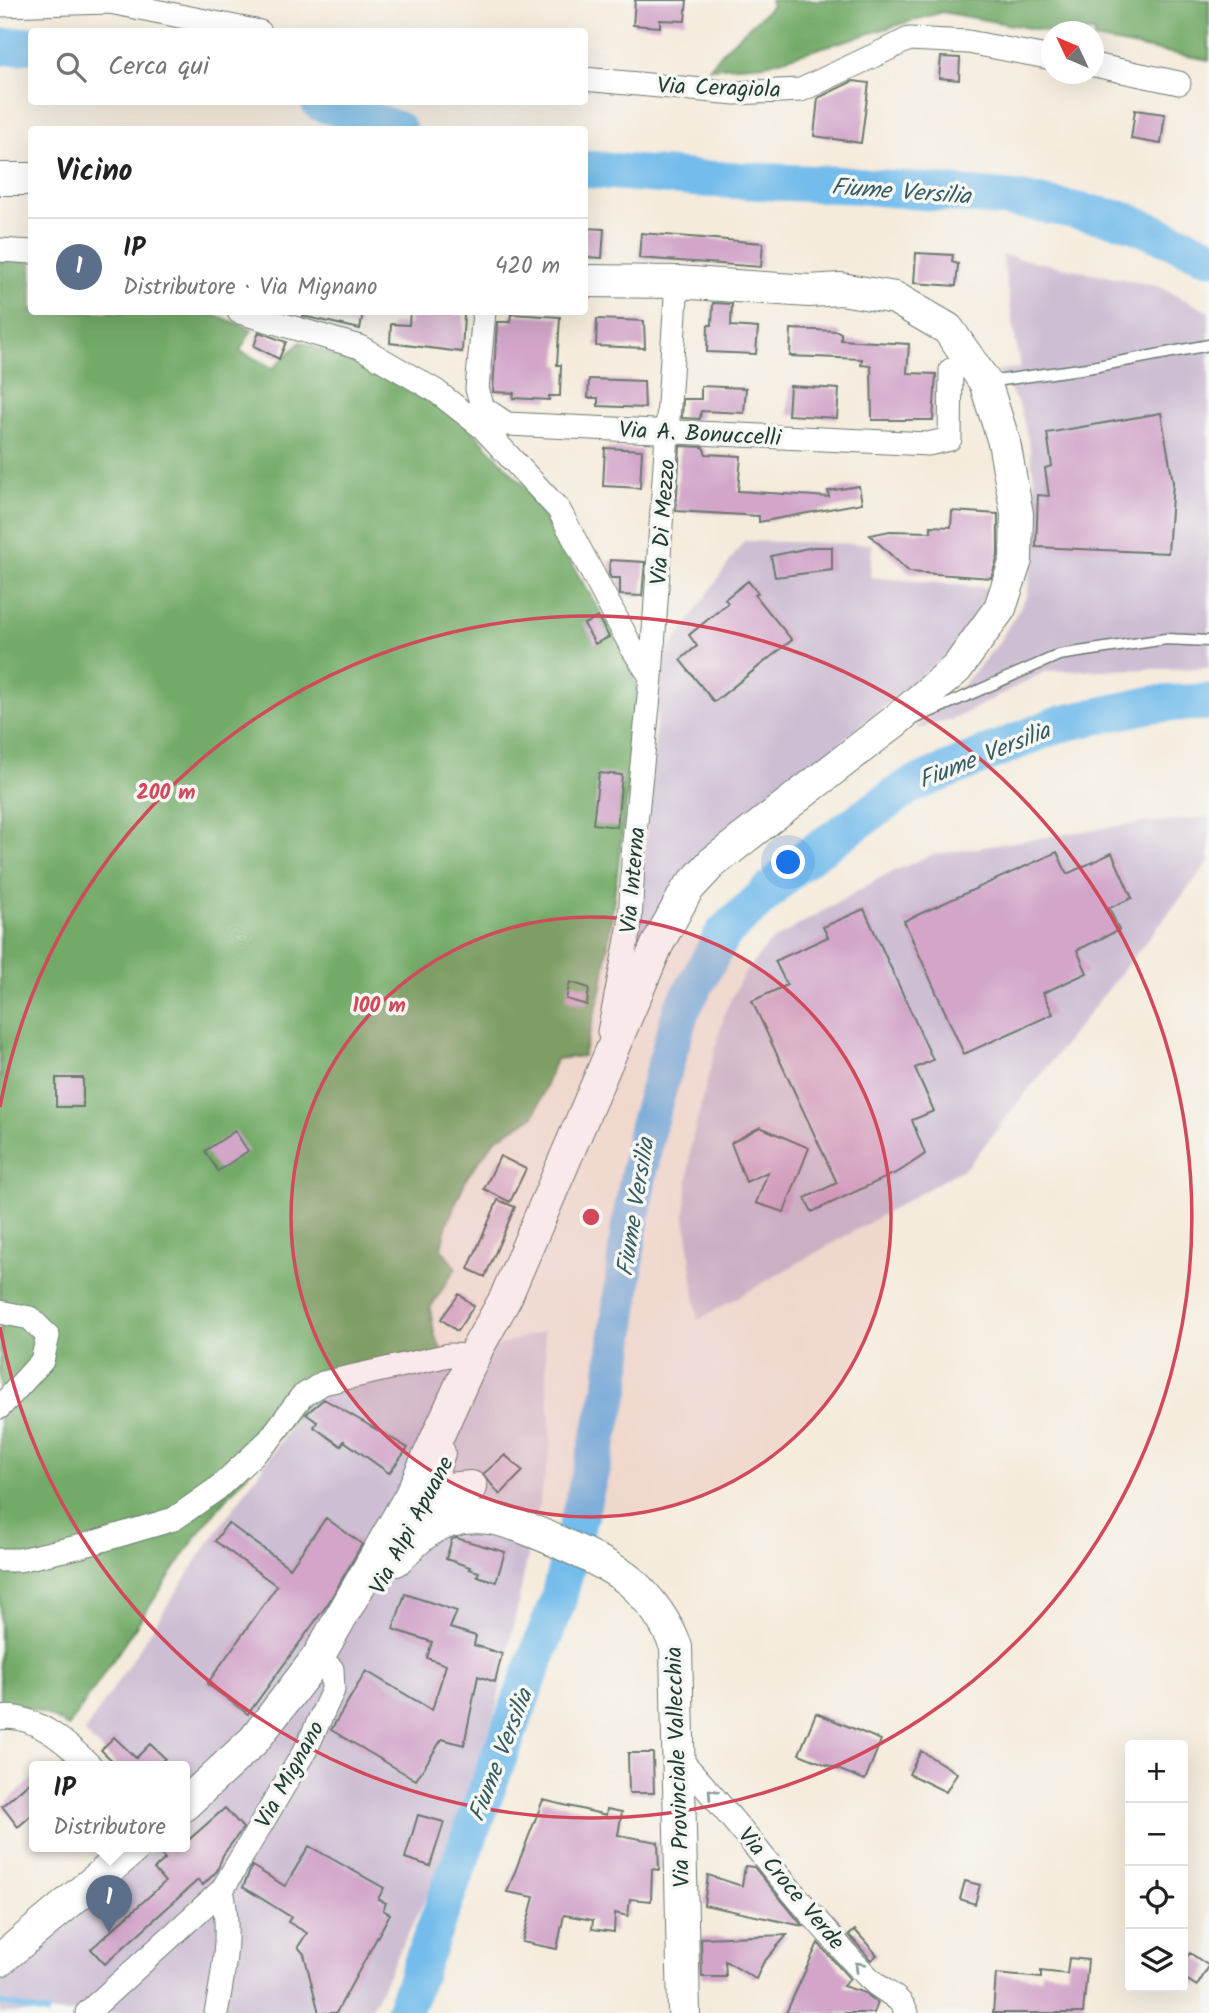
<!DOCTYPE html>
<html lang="it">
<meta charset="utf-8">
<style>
body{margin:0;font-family:Kalam,sans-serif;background:#f6f6f6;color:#222}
.controls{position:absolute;right:21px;bottom:21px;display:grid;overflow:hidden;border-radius:7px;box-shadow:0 7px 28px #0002}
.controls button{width:63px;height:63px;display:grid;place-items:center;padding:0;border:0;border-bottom:2px solid #e0e0e0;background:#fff;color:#222;font:35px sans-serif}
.compass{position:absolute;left:1041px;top:21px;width:63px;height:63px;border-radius:50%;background:#fff;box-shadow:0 7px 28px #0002;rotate:314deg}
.you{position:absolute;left:789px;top:863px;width:24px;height:24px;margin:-18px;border:5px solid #fff;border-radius:50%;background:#1a73e8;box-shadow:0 0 0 10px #1a73e833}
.badge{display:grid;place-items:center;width:46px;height:46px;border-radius:50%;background:#2563eb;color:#fff;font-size:23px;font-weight:700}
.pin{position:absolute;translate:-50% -58px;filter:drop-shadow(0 2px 4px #0008)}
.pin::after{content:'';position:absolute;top:37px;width:24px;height:21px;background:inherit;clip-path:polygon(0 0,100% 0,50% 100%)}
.popup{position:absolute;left:29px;top:1761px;width:161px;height:91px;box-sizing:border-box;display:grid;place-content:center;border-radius:7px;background:#fff;filter:drop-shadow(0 2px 5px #0005);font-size:23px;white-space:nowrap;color:#767676}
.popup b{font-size:26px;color:#222}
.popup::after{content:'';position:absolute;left:50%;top:100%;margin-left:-14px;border:14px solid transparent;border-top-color:#fff}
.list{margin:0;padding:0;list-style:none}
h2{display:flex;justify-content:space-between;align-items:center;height:91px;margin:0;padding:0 28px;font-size:30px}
h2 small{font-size:23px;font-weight:400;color:#767676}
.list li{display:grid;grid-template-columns:46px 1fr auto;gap:21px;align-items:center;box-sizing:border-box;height:98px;padding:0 28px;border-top:2px solid #e0e0e0}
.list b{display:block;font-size:26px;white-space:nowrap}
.list p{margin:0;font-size:23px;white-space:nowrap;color:#767676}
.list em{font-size:23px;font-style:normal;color:#767676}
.icon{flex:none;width:38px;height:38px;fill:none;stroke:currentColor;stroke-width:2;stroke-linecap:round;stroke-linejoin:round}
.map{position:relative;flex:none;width:1209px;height:2013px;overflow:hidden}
.search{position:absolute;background:#fff;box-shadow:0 7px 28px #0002;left:28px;top:28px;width:560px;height:77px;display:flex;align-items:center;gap:18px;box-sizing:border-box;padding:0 24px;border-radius:7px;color:#767676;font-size:26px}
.panel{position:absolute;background:#fff;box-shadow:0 7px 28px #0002;left:28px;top:126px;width:560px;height:189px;border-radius:7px}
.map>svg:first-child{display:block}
.industrial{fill:#cdbed3}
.forest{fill:#73aa68;stroke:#49744e;stroke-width:2}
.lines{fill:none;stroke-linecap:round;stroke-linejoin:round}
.stream{stroke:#73bceb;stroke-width:6}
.river{stroke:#73bceb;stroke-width:37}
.building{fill:#d2a5c9}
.service-casing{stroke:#6a7a6f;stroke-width:13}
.minor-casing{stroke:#6a7a6f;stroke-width:25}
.secondary-casing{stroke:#6a7a6f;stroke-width:34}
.service{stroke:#fff;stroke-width:10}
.minor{stroke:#fff;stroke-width:23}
.secondary{stroke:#fff;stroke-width:32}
.oneway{stroke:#8f9e9a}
.ring{fill:none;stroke:#d1495b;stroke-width:3.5}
.labels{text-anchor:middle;stroke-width:7;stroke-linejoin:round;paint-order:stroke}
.street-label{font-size:23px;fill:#1f3d34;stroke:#f6f6f2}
.water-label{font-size:24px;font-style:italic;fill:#345d62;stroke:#f6f6f2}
.centre{fill:#d1495b;stroke:#f6f6f2;stroke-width:3.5}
.ring-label{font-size:21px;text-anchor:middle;font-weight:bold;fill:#d1495b;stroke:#f6f6f2;stroke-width:7;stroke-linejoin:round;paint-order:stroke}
</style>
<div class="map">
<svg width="1209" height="2013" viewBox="0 0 1209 2013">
<rect width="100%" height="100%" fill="#f6f6f2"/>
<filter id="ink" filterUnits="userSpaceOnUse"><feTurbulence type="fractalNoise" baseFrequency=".0143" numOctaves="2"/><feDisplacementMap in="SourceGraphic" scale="14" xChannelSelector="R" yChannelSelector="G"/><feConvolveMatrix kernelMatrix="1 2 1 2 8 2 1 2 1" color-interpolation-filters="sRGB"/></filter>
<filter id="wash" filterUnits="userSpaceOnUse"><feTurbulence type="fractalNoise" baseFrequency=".00686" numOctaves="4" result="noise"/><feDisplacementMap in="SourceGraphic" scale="28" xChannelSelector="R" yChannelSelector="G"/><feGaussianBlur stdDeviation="1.57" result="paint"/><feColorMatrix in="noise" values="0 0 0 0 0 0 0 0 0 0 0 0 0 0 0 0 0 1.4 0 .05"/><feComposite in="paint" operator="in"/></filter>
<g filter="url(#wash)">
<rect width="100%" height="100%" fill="#f5ebdc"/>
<path class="industrial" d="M 1002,255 L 1157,286 L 1209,312 L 1209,668 L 1046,671 L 956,718 L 914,730 L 963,685 L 998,644 L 1027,596 L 1034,546 L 1036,495 L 1030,448 L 1020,407 L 998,370 L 1020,368 Z
M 744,541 L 872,544 L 870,577 L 990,588 L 959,641 L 945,656 L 700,858 L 636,945 L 662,660 Z
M 1209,817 L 1209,862 L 968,1166 L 698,1320 L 685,1215 L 691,1144 L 725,1011 L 742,977 L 770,942 L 883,876 L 931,855 L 1123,825 Z
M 544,1331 L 551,1446 L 479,1790 L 369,2013 L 0,2013 L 0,1983 L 156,1847 L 184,1847 L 184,1767 L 121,1767 L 84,1733 L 201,1554 L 315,1393 L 447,1361 Z"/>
<path class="forest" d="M 770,0 L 1209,0 L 1209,60 L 1094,39 L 1094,32 L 1051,32 L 942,12 L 766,64 L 709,68 L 726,48 L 772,6 Z
M 0,256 L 31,261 L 32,312 L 207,312 L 252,329 L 240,351 L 273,368 L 301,342 L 411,386 L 470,428 L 526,488 L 623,650 L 637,687 L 635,739 L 602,988 L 583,1056 L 556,1059 L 534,1116 L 496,1139 L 467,1177 L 447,1223 L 441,1248 L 456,1268 L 430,1308 L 434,1334 L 447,1361 L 315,1393 L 202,1528 L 68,1727 C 48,1713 24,1704 0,1705 Z"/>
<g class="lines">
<path class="stream" d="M 0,2003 L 47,2013"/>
<path class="river" d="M 0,47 L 32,45
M 319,102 L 398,130
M 584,169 L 701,179 L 851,185 L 1020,200 L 1125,220 L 1209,256
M 403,2013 L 558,1600 L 612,1387 L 628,1236 L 647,1128 L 681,1011 L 723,934 L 801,861 L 908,787 L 1056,725 L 1153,704 L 1209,702"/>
</g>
<g id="blocks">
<path class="building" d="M 635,0 L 687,0 L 685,21 L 660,20 L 660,27 L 633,25 Z
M 941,57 L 960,58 L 959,80 L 939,78 Z
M 853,81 L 869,83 L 861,143 L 814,136 L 818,98 Z
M 1135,110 L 1165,114 L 1161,144 L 1131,139 Z
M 584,228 L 604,229 L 602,258 L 584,257 Z
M 641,233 L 763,243 L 761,267 L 639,258 Z
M 916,253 L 953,255 L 952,262 L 958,264 L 956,286 L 914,283 Z
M 713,303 L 732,304 L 731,326 L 758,328 L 756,354 L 707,352 L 708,325 L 712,325 Z
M 304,312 L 363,312 L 360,329 L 303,316 Z
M 410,312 L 464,314 L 462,352 L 390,343 L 391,324 L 409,325 Z
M 511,314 L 560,317 L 557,365 L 561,365 L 560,396 L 549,396 L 549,400 L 513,398 L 514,393 L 493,392 L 497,322 L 510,322 Z
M 597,319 L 644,321 L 645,348 L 596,346 Z
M 791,329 L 837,331 L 841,333 L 841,340 L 909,344 L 907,373 L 936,374 L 933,420 L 872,420 L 871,366 L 861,365 L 862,359 L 790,356 Z
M 259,332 L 286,342 L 279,359 L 254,346 Z
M 589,379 L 644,381 L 645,408 L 598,406 L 598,398 L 588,398 Z
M 701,386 L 746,388 L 744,413 L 701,411 L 700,419 L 682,418 L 683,399 L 701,399 Z
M 790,386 L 839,389 L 837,418 L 788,415 Z
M 1161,413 L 1173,482 L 1168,553 L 1036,547 L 1038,495 L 1049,496 L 1045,468 L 1052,466 L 1047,433 Z
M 680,446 L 703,447 L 706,454 L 741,456 L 738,491 L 829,497 L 828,491 L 859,486 L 862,503 L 759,522 L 759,516 L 676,511 Z
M 605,448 L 642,450 L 640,488 L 603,486 Z
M 952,511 L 998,514 L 998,556 L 991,578 L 909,572 L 870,535 L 890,531 L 931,532 L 931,526 L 951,527 Z
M 813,547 L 832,547 L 832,570 L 775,577 L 771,556 Z
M 610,560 L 645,562 L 642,596 L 620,595 L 620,578 L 611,578 L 609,574 Z
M 748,581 L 758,593 L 755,595 L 792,640 L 714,702 L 680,660 L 697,646 L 689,635 L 728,603 L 725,599 Z
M 598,617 L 609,637 L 595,644 L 584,624 Z
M 599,773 L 622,775 L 617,827 L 593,824 Z
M 1057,852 L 1067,874 L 1112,853 L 1132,898 L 1109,908 L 1119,930 L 1077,950 L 1087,973 L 1043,993 L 1053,1014 L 964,1054 L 904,921 Z
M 864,909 L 933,1060 L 915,1068 L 934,1111 L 912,1120 L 925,1154 L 900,1171 L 812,1212 L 805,1198 L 837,1183 L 752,1001 L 787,985 L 775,961 L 828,937 L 823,927 Z
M 570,982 L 589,988 L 587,1005 L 566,999 Z
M 56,1078 L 83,1078 L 83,1107 L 56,1107 Z
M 760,1127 L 809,1148 L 784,1212 L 756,1203 L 768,1172 L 746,1182 L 731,1143 Z
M 235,1131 L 248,1151 L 218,1171 L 205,1151 Z
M 500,1156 L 526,1169 L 510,1202 L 484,1189 Z
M 498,1200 L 515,1207 L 485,1277 L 468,1269 Z
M 459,1294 L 474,1306 L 457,1331 L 441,1319 Z
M 324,1399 L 408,1448 L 389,1473 L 344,1441 L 341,1446 L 314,1427 L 317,1422 L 306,1414 Z
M 505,1455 L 523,1471 L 500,1495 L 483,1474 Z
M 326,1518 L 362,1544 L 329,1602 L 248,1714 L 207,1684 L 277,1586 L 215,1541 L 228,1523 L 290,1568 Z
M 456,1538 L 505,1552 L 496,1582 L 477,1576 L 479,1572 L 469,1569 L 470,1567 L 446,1559 L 452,1539 Z
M 405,1594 L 457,1611 L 450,1628 L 476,1636 L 474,1645 L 502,1654 L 495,1682 L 478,1676 L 464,1745 L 442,1739 L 416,1780 L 331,1730 L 366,1671 L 432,1710 L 446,1665 L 427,1658 L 432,1642 L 393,1629 Z
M 816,1713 L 881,1740 L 865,1780 L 799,1754 Z
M 114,1737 L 136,1758 L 150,1744 L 165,1758 L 157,1767 L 119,1767 L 101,1750 Z
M 921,1751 L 957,1773 L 946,1792 L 909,1774 Z
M 628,1753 L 653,1753 L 654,1793 L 629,1793 Z
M 34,1778 L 34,1813 L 18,1827 L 2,1806 Z
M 543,1800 L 606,1815 L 607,1809 L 622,1812 L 618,1835 L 658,1842 L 659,1870 L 652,1869 L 651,1901 L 630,1899 L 628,1916 L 615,1913 L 614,1932 L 592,1929 L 593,1920 L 564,1915 L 557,1949 L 522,1942 L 534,1897 L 507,1892 Z
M 225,1808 L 243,1828 L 223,1855 L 217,1871 L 203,1885 L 198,1880 L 105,1964 L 91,1949 L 165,1882 L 154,1869 L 165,1859 L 154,1847 L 184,1847 L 184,1844 Z
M 418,1815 L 444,1822 L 430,1866 L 405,1858 Z
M 309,1846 L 384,1888 L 378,1899 L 386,1903 L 383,1910 L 390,1914 L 336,2013 L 319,2013 L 304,1954 L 298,1947 L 307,1933 L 288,1922 L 291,1917 L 243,1887 L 252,1866 L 285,1886 Z
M 745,1866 L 754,1867 L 803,1926 L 704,1905 L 708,1875 L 742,1886 Z
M 965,1881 L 980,1885 L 975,1904 L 960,1899 Z
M 855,1930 L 877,1955 L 871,1960 L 849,1935 Z
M 787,1935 L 763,1963 L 756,1979 L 725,1961 L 726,1977 L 702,1977 L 701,1938 Z
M 818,1943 L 850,1979 L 843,1986 L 865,1993 L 878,2003 L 874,2013 L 786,2013 Z
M 1190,1953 L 1209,1966 L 1197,1986 L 1183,1977 L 1183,1963 Z
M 1069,1958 L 1088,1960 L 1083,2013 L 993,2013 L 996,1974 L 1041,1978 L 1041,1971 L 1067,1974 Z"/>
</g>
</g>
<g filter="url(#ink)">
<use href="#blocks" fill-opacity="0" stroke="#6a7a6f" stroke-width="2"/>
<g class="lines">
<defs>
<path id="service" d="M 988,382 L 1087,368 L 1209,345
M 914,719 L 1059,655 L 1166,639 L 1209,641"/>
<path id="minor" d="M 0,5 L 110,2 L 260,32
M 1094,65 L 1179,83
M 584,79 L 735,93 L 801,90 L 909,39 L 968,42 L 1052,58
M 0,250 L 32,252
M 239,312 L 360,347 L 436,391 L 483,428 L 559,510 L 632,648 L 651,677
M 484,312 L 477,389 L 483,408 L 507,424 L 928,444 L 950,439 L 951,370
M 609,1032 L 630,924 L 634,842 L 651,677 L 677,282
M 0,1312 L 30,1318 L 48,1336 L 42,1361 L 0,1407
M 0,1560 L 19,1560 L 82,1546 L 174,1519 L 218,1488 L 269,1440 L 301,1397 L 323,1383 L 449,1355 L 474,1356
M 0,1718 C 33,1712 69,1745 92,1767
M 680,1759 C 732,1815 777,1877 829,1934 C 844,1951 860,1971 877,1985 C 890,1995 900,1997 907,2013
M 87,2013 L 222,1890
M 216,2013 C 224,1972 231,1930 222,1890 L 307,1747 L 333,1690 L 332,1669 L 318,1657"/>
<path id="secondary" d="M 0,179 L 32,179
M 439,1453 C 427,1481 436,1498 456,1520
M 417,1500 L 433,1490 L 471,1487
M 396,1560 C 412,1544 428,1526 452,1520 C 466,1517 485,1516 500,1520 C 530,1528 608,1562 631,1582 C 652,1601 666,1621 676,1647 L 684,2013
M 184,1805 L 254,1740 L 318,1657 L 411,1495 L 478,1347 L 505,1299 L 657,945 L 687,890 L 712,863 L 894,722 L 957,668 L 1000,608 L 1016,560 L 1017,514 L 1004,442 L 985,382 L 948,329 L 895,298 L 841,289 L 809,291 L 677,282 L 584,281
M 0,1960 L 135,1847"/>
</defs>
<use href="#service" class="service-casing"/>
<use href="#minor" class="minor-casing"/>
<use href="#secondary" class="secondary-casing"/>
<use href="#service" class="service"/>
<use href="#minor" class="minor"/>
<use href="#secondary" class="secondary"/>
</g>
<defs><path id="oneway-chevron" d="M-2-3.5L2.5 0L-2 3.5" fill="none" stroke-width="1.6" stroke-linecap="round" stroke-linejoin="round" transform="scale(1.75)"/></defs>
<g class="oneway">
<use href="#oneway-chevron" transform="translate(712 1793) rotate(-133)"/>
<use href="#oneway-chevron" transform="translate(859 1966) rotate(-134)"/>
</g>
</g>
<circle cx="591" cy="1217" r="300" fill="#d1495b" fill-opacity=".12"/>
<g class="ring">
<circle cx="591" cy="1217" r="300"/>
<path d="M0 1107A601 601 0 1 1 0 1327"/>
</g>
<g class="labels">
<g class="street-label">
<text transform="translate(719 87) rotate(2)" y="8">Via Ceragiola</text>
<text transform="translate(700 433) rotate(3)" y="8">Via A. Bonuccelli</text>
<text transform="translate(662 522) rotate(-86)" y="8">Via Di Mezzo</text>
<text transform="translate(632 880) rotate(-85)" y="8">Via Interna</text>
<text transform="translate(411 1525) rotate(-62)" y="8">Via Alpi Apuane</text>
<text transform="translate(677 1767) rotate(-92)" y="8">Via Provinciale Vallecchia</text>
<text transform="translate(289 1774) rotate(-61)" y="8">Via Mignano</text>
<text transform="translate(792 1888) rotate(50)" y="8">Via Croce Verde</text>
</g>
<g class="water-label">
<text transform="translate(901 191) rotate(4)" y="8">Fiume Versilia</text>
<text transform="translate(984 755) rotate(-22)" y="8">Fiume Versilia</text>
<text transform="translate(635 1207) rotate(-81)" y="8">Fiume Versilia</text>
<text transform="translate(500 1755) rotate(-69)" y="8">Fiume Versilia</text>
</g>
</g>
<circle cx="591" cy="1217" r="10" class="centre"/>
<g class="ring-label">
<text x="166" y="799">200 m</text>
<text x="379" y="1012">100 m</text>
</g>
</svg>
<div class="controls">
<button>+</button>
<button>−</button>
<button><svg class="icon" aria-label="locate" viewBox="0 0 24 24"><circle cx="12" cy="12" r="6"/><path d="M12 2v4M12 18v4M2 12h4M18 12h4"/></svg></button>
<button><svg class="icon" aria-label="layers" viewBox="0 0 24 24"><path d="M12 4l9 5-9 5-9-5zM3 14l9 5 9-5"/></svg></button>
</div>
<svg class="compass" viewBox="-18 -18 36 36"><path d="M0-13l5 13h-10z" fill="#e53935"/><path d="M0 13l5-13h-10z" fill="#767676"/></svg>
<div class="you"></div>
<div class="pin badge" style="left:109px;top:1933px;background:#5c6f8a">1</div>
<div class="popup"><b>IP</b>Distributore</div>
<div class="search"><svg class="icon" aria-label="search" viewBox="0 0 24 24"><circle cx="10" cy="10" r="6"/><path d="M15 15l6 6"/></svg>Cerca qui</div>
<section class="panel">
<h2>Vicino<small></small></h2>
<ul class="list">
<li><span class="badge" style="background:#5c6f8a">1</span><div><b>IP</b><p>Distributore · Via Mignano</p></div><em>420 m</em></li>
</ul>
</section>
</div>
